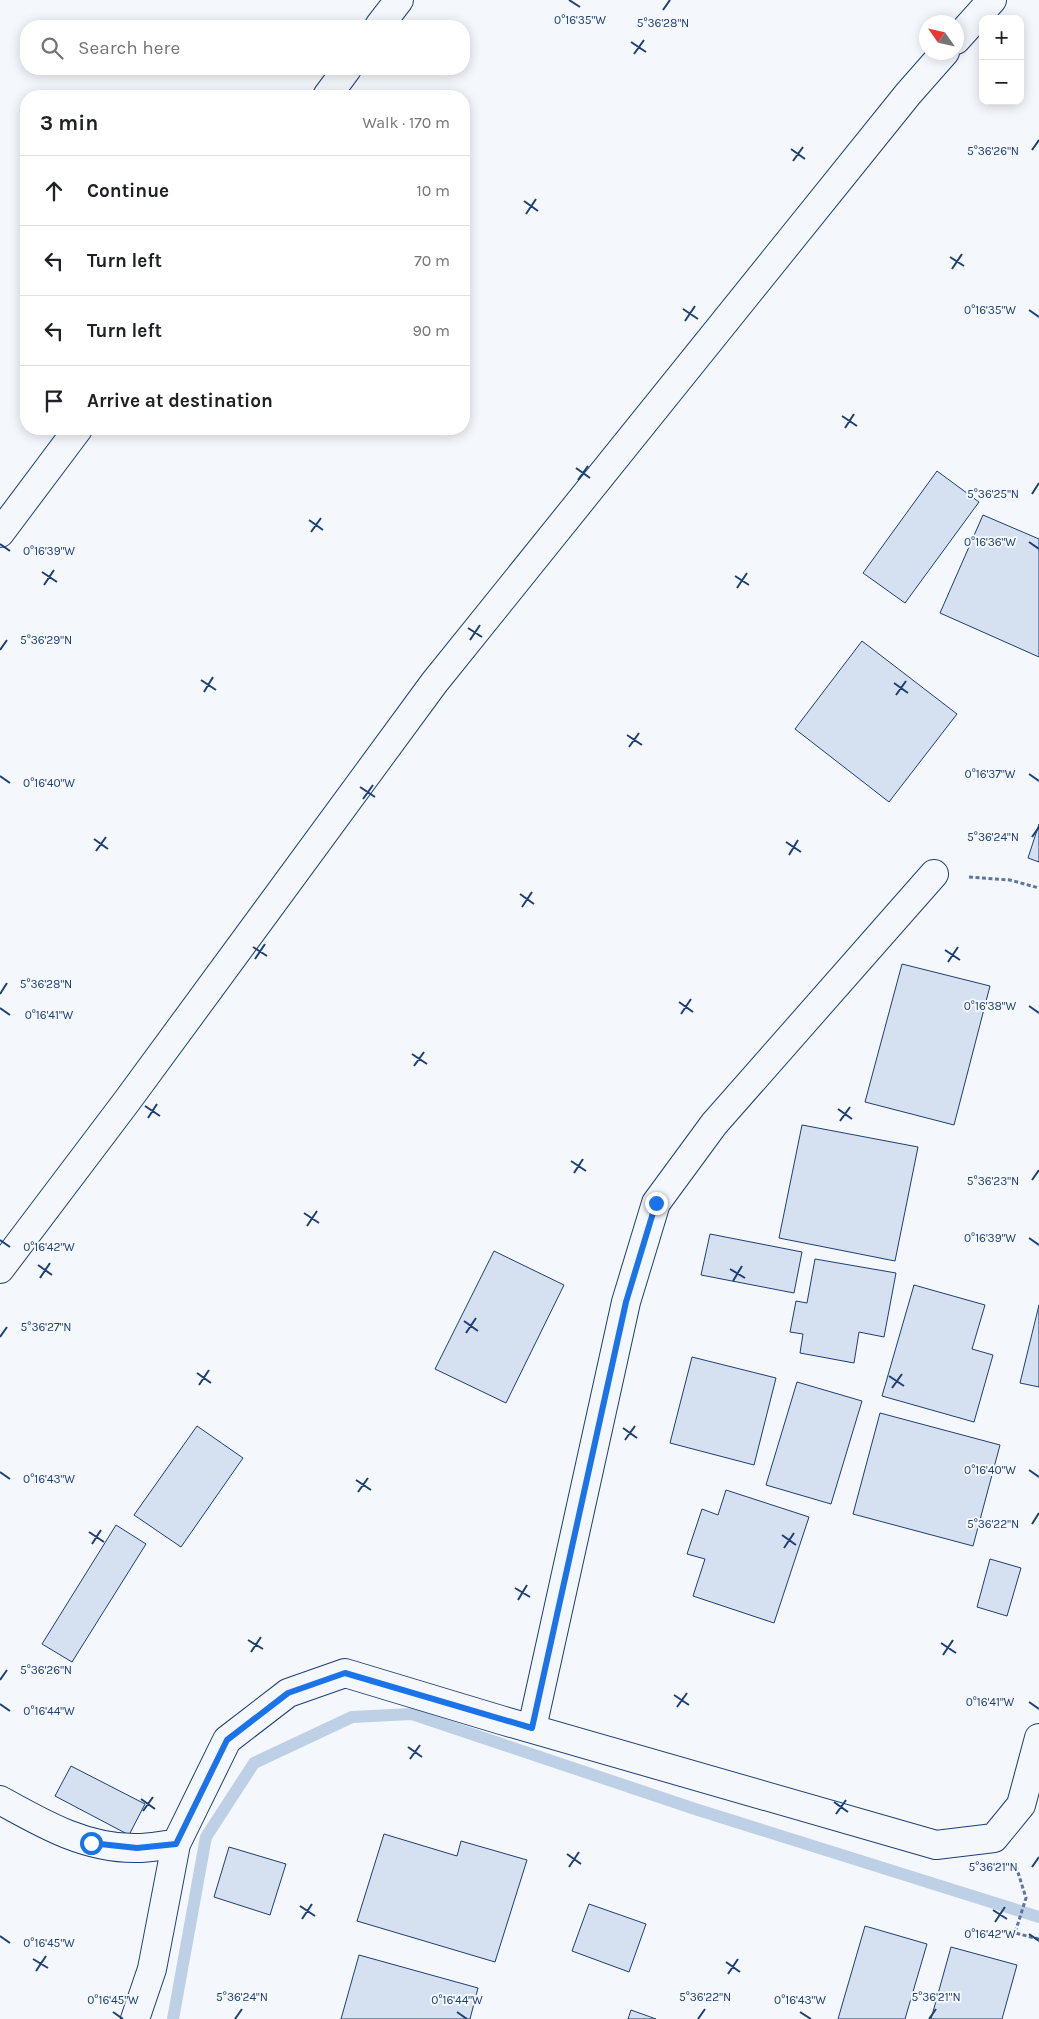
<!DOCTYPE html>
<meta charset="utf-8">
<style>
body{margin:0;font-family:Karla,sans-serif;background:#f6f6f6;color:#202124}
.controls{position:absolute;right:15px;top:15px;display:grid;overflow:hidden;border-radius:10px;box-shadow:0 2px 12px #0003}
.controls button{width:45px;height:45px;display:grid;place-items:center;padding:0;border:0;border-bottom:1px solid #e0e0e0;background:#fff;color:#202124;font:25px sans-serif}
.compass{position:absolute;left:919px;top:15px;width:45px;height:45px;border-radius:50%;background:#fff;box-shadow:0 2px 12px #0003;rotate:304deg}
.stop{position:absolute;width:15px;height:15px;margin:-11px;border:4px solid #1a73e8;border-radius:50%;background:#fff}
.stop.end{background:#1a73e8;border-color:#fff;box-shadow:0 1px 5px #0008}
.list{margin:0;padding:0;list-style:none}
h2{display:flex;justify-content:space-between;align-items:center;height:65px;margin:0;padding:0 20px;font-size:21px}
h2 small{font-size:16px;font-weight:400;color:#757577}
.list li{display:grid;grid-template-columns:32px 1fr auto;gap:15px;align-items:center;box-sizing:border-box;height:70px;padding:0 20px;border-top:1px solid #e0e0e0}
.list b{display:block;font-size:19px;white-space:nowrap}
.list em{font-size:16px;font-style:normal;color:#757577}
.icon{flex:none;width:28px;height:28px;fill:none;stroke:currentColor;stroke-width:2;stroke-linecap:round;stroke-linejoin:round}
.map{position:relative;flex:none;width:1039px;height:2019px;overflow:hidden}
.search{position:absolute;background:#fff;box-shadow:0 2px 12px #0003;left:20px;top:20px;width:450px;height:55px;display:flex;align-items:center;gap:12px;box-sizing:border-box;padding:0 18px;border-radius:20px;color:#757577;font-size:19px}
.panel{position:absolute;background:#fff;box-shadow:0 2px 12px #0003;left:20px;top:90px;width:450px;height:345px;border-radius:20px}
.map>svg:first-child{display:block}
.lines{fill:none;stroke-linecap:round;stroke-linejoin:round}
.stream{stroke:#bed0e5;stroke-width:12}
.building{fill:#d5e0f0;stroke:#1d3f73}
.street-casing{stroke:#1d3f73;stroke-width:30}
.path{stroke:#5e769c;stroke-width:3;stroke-dasharray:4 2.5;stroke-linecap:butt}
.street{stroke:#f4f7fb;stroke-width:28}
.route{stroke:#1a73e8;stroke-width:6}
.ticks{fill:none;stroke:#1d3f73;stroke-width:2}
.ticks-label{font-size:12px;text-anchor:middle;fill:#1d3f73;stroke:#f4f7fb;stroke-width:4;stroke-linejoin:round;paint-order:stroke}
</style>
<div class="map">
<svg width="1039" height="2019" viewBox="0 0 1039 2019">
<rect width="100%" height="100%" fill="#f4f7fb"/>
<g class="lines">
<path class="stream" d="M 173,2019 L 206,1837 L 254,1763 L 352,1717 L 412,1714 L 695,1809 L 1039,1917"/>
</g>
<path class="building" d="M 937,471 L 979,502 L 905,603 L 863,573 Z
M 983,515 L 1039,539 L 1039,657 L 940,613 Z
M 862,641 L 957,714 L 889,802 L 795,729 Z
M 1039,824 L 1039,862 L 1028,858 Z
M 902,964 L 990,986 L 954,1125 L 865,1102 Z
M 802,1125 L 918,1147 L 895,1261 L 779,1238 Z
M 710,1234 L 802,1252 L 794,1293 L 701,1275 Z
M 494,1251 L 564,1285 L 506,1403 L 435,1369 Z
M 815,1259 L 896,1273 L 884,1337 L 859,1332 L 854,1363 L 800,1353 L 803,1334 L 790,1332 L 796,1301 L 807,1303 Z
M 914,1285 L 985,1305 L 972,1349 L 993,1355 L 974,1422 L 882,1396 Z
M 1039,1305 L 1039,1387 L 1020,1383 Z
M 692,1357 L 776,1378 L 754,1465 L 670,1443 Z
M 797,1382 L 862,1401 L 831,1504 L 766,1485 Z
M 880,1413 L 1000,1445 L 973,1546 L 853,1514 Z
M 197,1426 L 243,1458 L 181,1547 L 134,1515 Z
M 726,1490 L 809,1517 L 774,1623 L 693,1596 L 705,1559 L 687,1554 L 702,1509 L 718,1515 Z
M 116,1525 L 146,1544 L 72,1662 L 42,1644 Z
M 990,1559 L 1021,1568 L 1007,1616 L 977,1607 Z
M 71,1766 L 145,1804 L 129,1835 L 55,1796 Z
M 384,1834 L 457,1856 L 461,1841 L 527,1860 L 495,1962 L 357,1921 Z
M 229,1847 L 286,1864 L 270,1915 L 214,1897 Z
M 589,1904 L 646,1924 L 629,1972 L 572,1951 Z
M 865,1926 L 927,1944 L 905,2019 L 838,2019 Z
M 951,1947 L 1017,1965 L 1002,2019 L 931,2019 Z
M 359,1955 L 478,1988 L 470,2019 L 341,2019 Z
M 631,2010 L 656,2019 L 628,2019 Z"/>
<g class="lines">
<defs>
<path id="street" d="M 379,26 L 399,0
M 956,40 L 992,0
M 327,96 L 347,69
M 0,533 L 78,429
M 0,1269 L 127,1101 L 434,683 L 908,94 L 945,52
M 532,1728 L 626,1302 L 656,1203 L 714,1124 L 934,874
M 0,1800 C 43,1824 86,1849 137,1848 C 150,1848 163,1845 176,1844
M 135,2019 L 152,1969 L 176,1844 L 227,1740 L 288,1693 L 345,1673 L 501,1720 L 936,1845 L 994,1838 L 1021,1805 L 1039,1738"/>
</defs>
<use href="#street" class="street-casing"/>
<path class="path" d="M 969,877 L 1010,880 L 1039,888
M 1016,1866 L 1026,1898 L 1015,1933 L 1039,1939"/>
<use href="#street" class="street"/>
</g>
<g class="lines">
<path class="route" d="M 91,1843 L 137,1848 L 176,1844 L 227,1740 L 288,1693 L 345,1673 L 532,1728 L 626,1302 L 656,1203"/>
</g>
<path class="ticks" d="M 569,0 L 580,7M 663,10 L 670,0M 631,42 L 646,52M 634,54 L 644,40M 791,149 L 805,159M 1032,150 L 1039,140M 793,161 L 803,147M 524,201 L 538,211M 526,214 L 536,199M 950,257 L 964,266M 952,269 L 962,254M 683,309 L 698,319M 1029,310 L 1039,317M 685,321 L 695,306M 842,416 L 857,426M 845,428 L 854,414M 576,468 L 590,478M 578,480 L 588,466M 1032,494 L 1039,483M 309,520 L 323,530M 311,532 L 321,518M 1029,542 L 1039,549M 0,544 L 10,551M 42,572 L 57,582M 735,576 L 749,585M 44,585 L 54,570M 737,588 L 747,573M 468,628 L 482,637M 470,640 L 480,625M 0,650 L 7,640M 201,680 L 216,690M 894,683 L 908,693M 204,692 L 213,677M 896,695 L 906,681M 627,735 L 642,745M 629,747 L 639,733M 1029,774 L 1039,781M 0,776 L 10,783M 360,787 L 375,797M 363,799 L 373,785M 1032,837 L 1039,827M 94,839 L 108,849M 786,842 L 801,852M 96,851 L 106,837M 789,855 L 798,840M 520,894 L 534,904M 522,907 L 532,892M 253,947 L 267,956M 945,950 L 960,960M 255,959 L 265,944M 948,962 L 958,947M 0,994 L 7,983M 679,1002 L 693,1012M 1029,1006 L 1039,1013M 0,1008 L 10,1015M 681,1014 L 691,999M 412,1054 L 427,1064M 414,1066 L 424,1052M 145,1106 L 160,1116M 838,1109 L 852,1119M 148,1118 L 157,1104M 840,1121 L 850,1107M 571,1161 L 586,1171M 574,1173 L 583,1159M 1032,1180 L 1039,1170M 304,1213 L 319,1223M 307,1226 L 317,1211M 1029,1238 L 1039,1245M 0,1240 L 10,1247M 38,1265 L 52,1275M 730,1269 L 745,1278M 40,1278 L 50,1263M 733,1281 L 742,1266M 464,1321 L 478,1331M 466,1333 L 476,1318M 0,1337 L 7,1327M 197,1373 L 211,1383M 889,1376 L 904,1386M 199,1385 L 209,1370M 892,1388 L 902,1374M 623,1428 L 637,1438M 625,1440 L 635,1426M 1029,1470 L 1039,1477M 0,1472 L 10,1479M 356,1480 L 371,1490M 358,1492 L 368,1478M 1032,1524 L 1039,1513M 89,1532 L 104,1542M 782,1535 L 796,1545M 92,1544 L 101,1530M 784,1548 L 794,1533M 515,1588 L 530,1597M 518,1600 L 527,1585M 248,1640 L 263,1649M 941,1643 L 956,1653M 251,1652 L 261,1637M 943,1655 L 953,1640M 0,1680 L 7,1670M 674,1695 L 689,1705M 1029,1702 L 1039,1709M 0,1704 L 10,1711M 677,1707 L 687,1693M 408,1747 L 422,1757M 410,1759 L 420,1745M 141,1799 L 155,1809M 834,1802 L 848,1812M 143,1811 L 153,1797M 836,1814 L 846,1800M 567,1854 L 581,1864M 569,1867 L 579,1852M 1032,1867 L 1039,1857M 300,1906 L 315,1916M 993,1910 L 1007,1919M 302,1919 L 312,1904M 995,1922 L 1005,1907M 1029,1934 L 1039,1941M 0,1936 L 10,1943M 33,1959 L 48,1968M 726,1962 L 740,1972M 36,1971 L 46,1956M 728,1974 L 738,1959M 113,2012 L 123,2019M 457,2012 L 467,2019M 800,2012 L 811,2019M 235,2019 L 242,2009M 698,2019 L 705,2009M 929,2019 L 936,2009"/>
<g class="ticks-label">
<text x="580" y="24">0°16'35"W</text>
<text x="663" y="27">5°36'28"N</text>
<text x="993" y="155">5°36'26"N</text>
<text x="990" y="314">0°16'35"W</text>
<text x="993" y="498">5°36'25"N</text>
<text x="990" y="546">0°16'36"W</text>
<text x="49" y="555">0°16'39"W</text>
<text x="46" y="644">5°36'29"N</text>
<text x="990" y="778">0°16'37"W</text>
<text x="49" y="787">0°16'40"W</text>
<text x="993" y="841">5°36'24"N</text>
<text x="46" y="988">5°36'28"N</text>
<text x="990" y="1010">0°16'38"W</text>
<text x="49" y="1019">0°16'41"W</text>
<text x="993" y="1185">5°36'23"N</text>
<text x="990" y="1242">0°16'39"W</text>
<text x="49" y="1251">0°16'42"W</text>
<text x="46" y="1331">5°36'27"N</text>
<text x="990" y="1474">0°16'40"W</text>
<text x="49" y="1483">0°16'43"W</text>
<text x="993" y="1528">5°36'22"N</text>
<text x="46" y="1674">5°36'26"N</text>
<text x="990" y="1706">0°16'41"W</text>
<text x="49" y="1715">0°16'44"W</text>
<text x="993" y="1871">5°36'21"N</text>
<text x="990" y="1938">0°16'42"W</text>
<text x="49" y="1947">0°16'45"W</text>
<text x="242" y="2001">5°36'24"N</text>
<text x="705" y="2001">5°36'22"N</text>
<text x="936" y="2001">5°36'21"N</text>
<text x="113" y="2004">0°16'45"W</text>
<text x="457" y="2004">0°16'44"W</text>
<text x="800" y="2004">0°16'43"W</text>
</g>
</svg>
<div class="controls">
<button>+</button>
<button>−</button>
</div>
<svg class="compass" viewBox="-18 -18 36 36"><path d="M0-13l5 13h-10z" fill="#e53935"/><path d="M0 13l5-13h-10z" fill="#757577"/></svg>
<div class="stop" style="left:91px;top:1843px"></div>
<div class="stop end" style="left:656px;top:1203px"></div>
<div class="search"><svg class="icon" aria-label="search" viewBox="0 0 24 24"><circle cx="10" cy="10" r="6"/><path d="M15 15l6 6"/></svg>Search here</div>
<section class="panel">
<h2>3 min<small>Walk · 170 m</small></h2>
<ul class="list">
<li><svg class="icon" aria-label="ahead" viewBox="0 0 24 24"><path d="M12 20V5M6 11l6-6 6 6"/></svg><div><b>Continue</b></div><em>10 m</em></li>
<li><svg class="icon" aria-label="left" viewBox="0 0 24 24"><path d="M17 20v-9H6M10 6l-5 5 5 5"/></svg><div><b>Turn left</b></div><em>70 m</em></li>
<li><svg class="icon" aria-label="left" viewBox="0 0 24 24"><path d="M17 20v-9H6M10 6l-5 5 5 5"/></svg><div><b>Turn left</b></div><em>90 m</em></li>
<li><svg class="icon" aria-label="arrive" viewBox="0 0 24 24"><path d="M6 21V4h12l-3 4 3 4H6"/></svg><div><b>Arrive at destination</b></div></li>
</ul>
</section>
</div>
